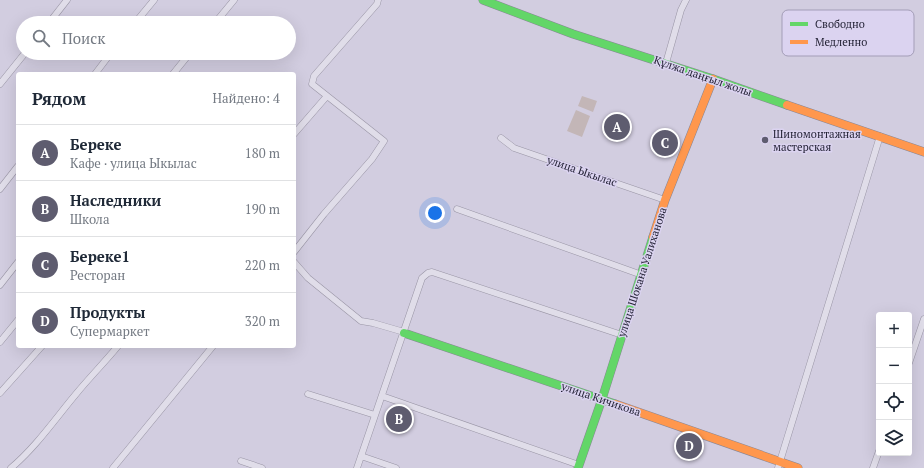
<!DOCTYPE html>
<html lang="ru">
<meta charset="utf-8">
<style>
body{margin:0;font-family:"PT Serif",serif;background:#f2f2f3;color:#1f2937}
.controls{position:absolute;right:12px;bottom:12px;display:grid;overflow:hidden;border-radius:4px;box-shadow:0 4px 16px #0002}
.controls button{width:36px;height:36px;display:grid;place-items:center;padding:0;border:0;border-bottom:1px solid #e0e1e3;background:#fff;color:#1f2937;font:20px sans-serif}
.you{position:absolute;left:435px;top:213px;width:14px;height:14px;margin:-10px;border:3px solid #fff;border-radius:50%;background:#1a73e8;box-shadow:0 0 0 6px #1a73e833}
.badge{display:grid;place-items:center;width:26px;height:26px;border-radius:50%;background:#5e5c6f;color:#fff;font-size:13px;font-weight:700}
.pin{position:absolute;translate:-50% -50%;border:2px solid #fff;box-shadow:0 1px 4px #0006}
.list{margin:0;padding:0;list-style:none}
h2{display:flex;justify-content:space-between;align-items:center;height:52px;margin:0;padding:0 16px;font-size:17px}
h2 small{font-size:13px;font-weight:400;color:#747a83}
.list li{display:grid;grid-template-columns:26px 1fr auto;gap:12px;align-items:center;box-sizing:border-box;height:56px;padding:0 16px;border-top:1px solid #e0e1e3}
.list b{display:block;font-size:15px;white-space:nowrap}
.list p{margin:0;font-size:13px;white-space:nowrap;color:#747a83}
.list em{font-size:13px;font-style:normal;color:#747a83}
.icon{flex:none;width:22px;height:22px;fill:none;stroke:currentColor;stroke-width:2;stroke-linecap:round;stroke-linejoin:round}
.map{position:relative;flex:none;width:924px;height:468px;overflow:hidden}
.search{position:absolute;background:#fff;box-shadow:0 4px 16px #0002;left:16px;top:16px;width:280px;height:44px;display:flex;align-items:center;gap:10px;box-sizing:border-box;padding:0 14px;border-radius:22px;color:#747a83;font-size:15px}
.panel{position:absolute;background:#fff;box-shadow:0 4px 16px #0002;left:16px;top:72px;width:280px;height:276px;border-radius:4px}
.map>svg:first-child{display:block}
.water{fill:#c3b6b7}
.lines{fill:none;stroke-linecap:round;stroke-linejoin:round}
.street-casing{stroke:#9995a5;stroke-width:7}
.fast-casing{stroke:#888695;stroke-width:9}
.slow-casing{stroke:#888695;stroke-width:9}
.street{stroke:#e0dde9;stroke-width:6}
.fast{stroke:#63d668;stroke-width:8}
.slow{stroke:#ff974d;stroke-width:8}
.poi-dot{fill:#5e5c6f;stroke:#dbd3f0;stroke-width:1.5}
.labels{text-anchor:middle;stroke-width:3;stroke-linejoin:round;paint-order:stroke}
.street-label{font-size:11px;fill:#201f32;stroke:#dbd3f0}
.poi-label{font-size:11px;fill:#201f32;stroke:#dbd3f0;text-anchor:start}
.key{fill:#dbd3f0;stroke:#a39db7;stroke-width:1}
.key-label{font-size:11px;fill:#201f32}
</style>
<div class="map">
<svg width="924" height="468" viewBox="0 0 924 468">
<rect width="100%" height="100%" fill="#d2cde0"/>
<path class="water" d="M 582,96 L 597,101 L 593,112 L 578,106 Z
M 576,110 L 590,116 L 582,137 L 567,131 Z"/>
<g class="lines">
<defs>
<path id="street" d="M 49,23 L 67,0
M 135,23 L 154,0
M 215,23 L 234,0
M 666,63 L 681,10 L 686,0
M 95,74 L 111,53
M 173,74 L 190,53
M 0,84 L 25,53
M 294,134 L 327,96
M 501,138 L 514,148 L 665,200
M 0,189 L 18,166
M 457,209 L 642,275
M 294,252 L 324,214 L 372,159 L 384,141 L 312,84 L 314,76 L 377,4 L 378,0
M 294,262 L 308,278 L 361,321 L 373,323 L 404,332
M 0,285 L 18,262
M 0,342 L 18,320
M 909,363 L 924,319
M 0,393 L 42,346
M 308,394 L 375,415
M 382,396 L 579,465
M 361,456 L 396,468
M 241,461 L 262,468
M 11,468 C 36,447 55,419 76,394 C 89,378 104,363 118,346
M 113,468 L 213,346
M 357,468 L 422,278 L 428,273 L 432,272 L 622,335
M 778,468 L 880,136
M 873,468 L 879,451"/>
<path id="fast" d="M 483,0 L 573,34 L 713,79 L 787,105
M 404,333 L 615,404
M 578,468 L 602,399 L 653,237"/>
<path id="slow" d="M 787,105 L 924,152
M 653,237 L 665,200 L 713,79
M 615,404 L 798,468"/>
</defs>
<use href="#street" class="street-casing"/>
<use href="#fast" class="fast-casing"/>
<use href="#slow" class="slow-casing"/>
<use href="#street" class="street"/>
<use href="#fast" class="fast"/>
<use href="#slow" class="slow"/>
</g>
<circle class="poi-dot" cx="765" cy="140" r="4"/>
<g class="labels">
<g class="street-label">
<text transform="translate(703 76) rotate(19)" y="4">Құлжа даңғыл жолы</text>
<text transform="translate(582 171) rotate(19)" y="4">улица Ыкылас</text>
<text transform="translate(642 272) rotate(-72)" y="4">улица Шокана Уалиханова</text>
<text transform="translate(601 399) rotate(19)" y="4">улица Кичикова</text>
</g>
<g class="poi-label">
<text x="773" y="138">Шиномонтажная<tspan x="773" dy="13">мастерская</tspan></text>
</g>
</g>
<rect x="782" y="10" width="132" height="46" rx="6" class="key"/>
<rect x="790" y="22" width="18" height="4" fill="#63d668"/>
<rect x="790" y="40" width="18" height="4" fill="#ff974d"/>
<g class="key-label">
<text x="815" y="28">Свободно</text>
<text x="815" y="46">Медленно</text>
</g>
</svg>
<div class="controls">
<button>+</button>
<button>−</button>
<button><svg class="icon" aria-label="locate" viewBox="0 0 24 24"><circle cx="12" cy="12" r="6"/><path d="M12 2v4M12 18v4M2 12h4M18 12h4"/></svg></button>
<button><svg class="icon" aria-label="layers" viewBox="0 0 24 24"><path d="M12 4l9 5-9 5-9-5zM3 14l9 5 9-5"/></svg></button>
</div>
<div class="you"></div>
<div class="pin badge" style="left:617px;top:127px">A</div>
<div class="pin badge" style="left:399px;top:419px">B</div>
<div class="pin badge" style="left:665px;top:143px">C</div>
<div class="pin badge" style="left:689px;top:446px">D</div>
<div class="search"><svg class="icon" aria-label="search" viewBox="0 0 24 24"><circle cx="10" cy="10" r="6"/><path d="M15 15l6 6"/></svg>Поиск</div>
<section class="panel">
<h2>Рядом<small>Найдено: 4</small></h2>
<ul class="list">
<li><span class="badge">A</span><div><b>Береке</b><p>Кафе · улица Ыкылас</p></div><em>180 m</em></li>
<li><span class="badge">B</span><div><b>Наследники</b><p>Школа</p></div><em>190 m</em></li>
<li><span class="badge">C</span><div><b>Береке1</b><p>Ресторан</p></div><em>220 m</em></li>
<li><span class="badge">D</span><div><b>Продукты</b><p>Супермаркет</p></div><em>320 m</em></li>
</ul>
</section>
</div>
